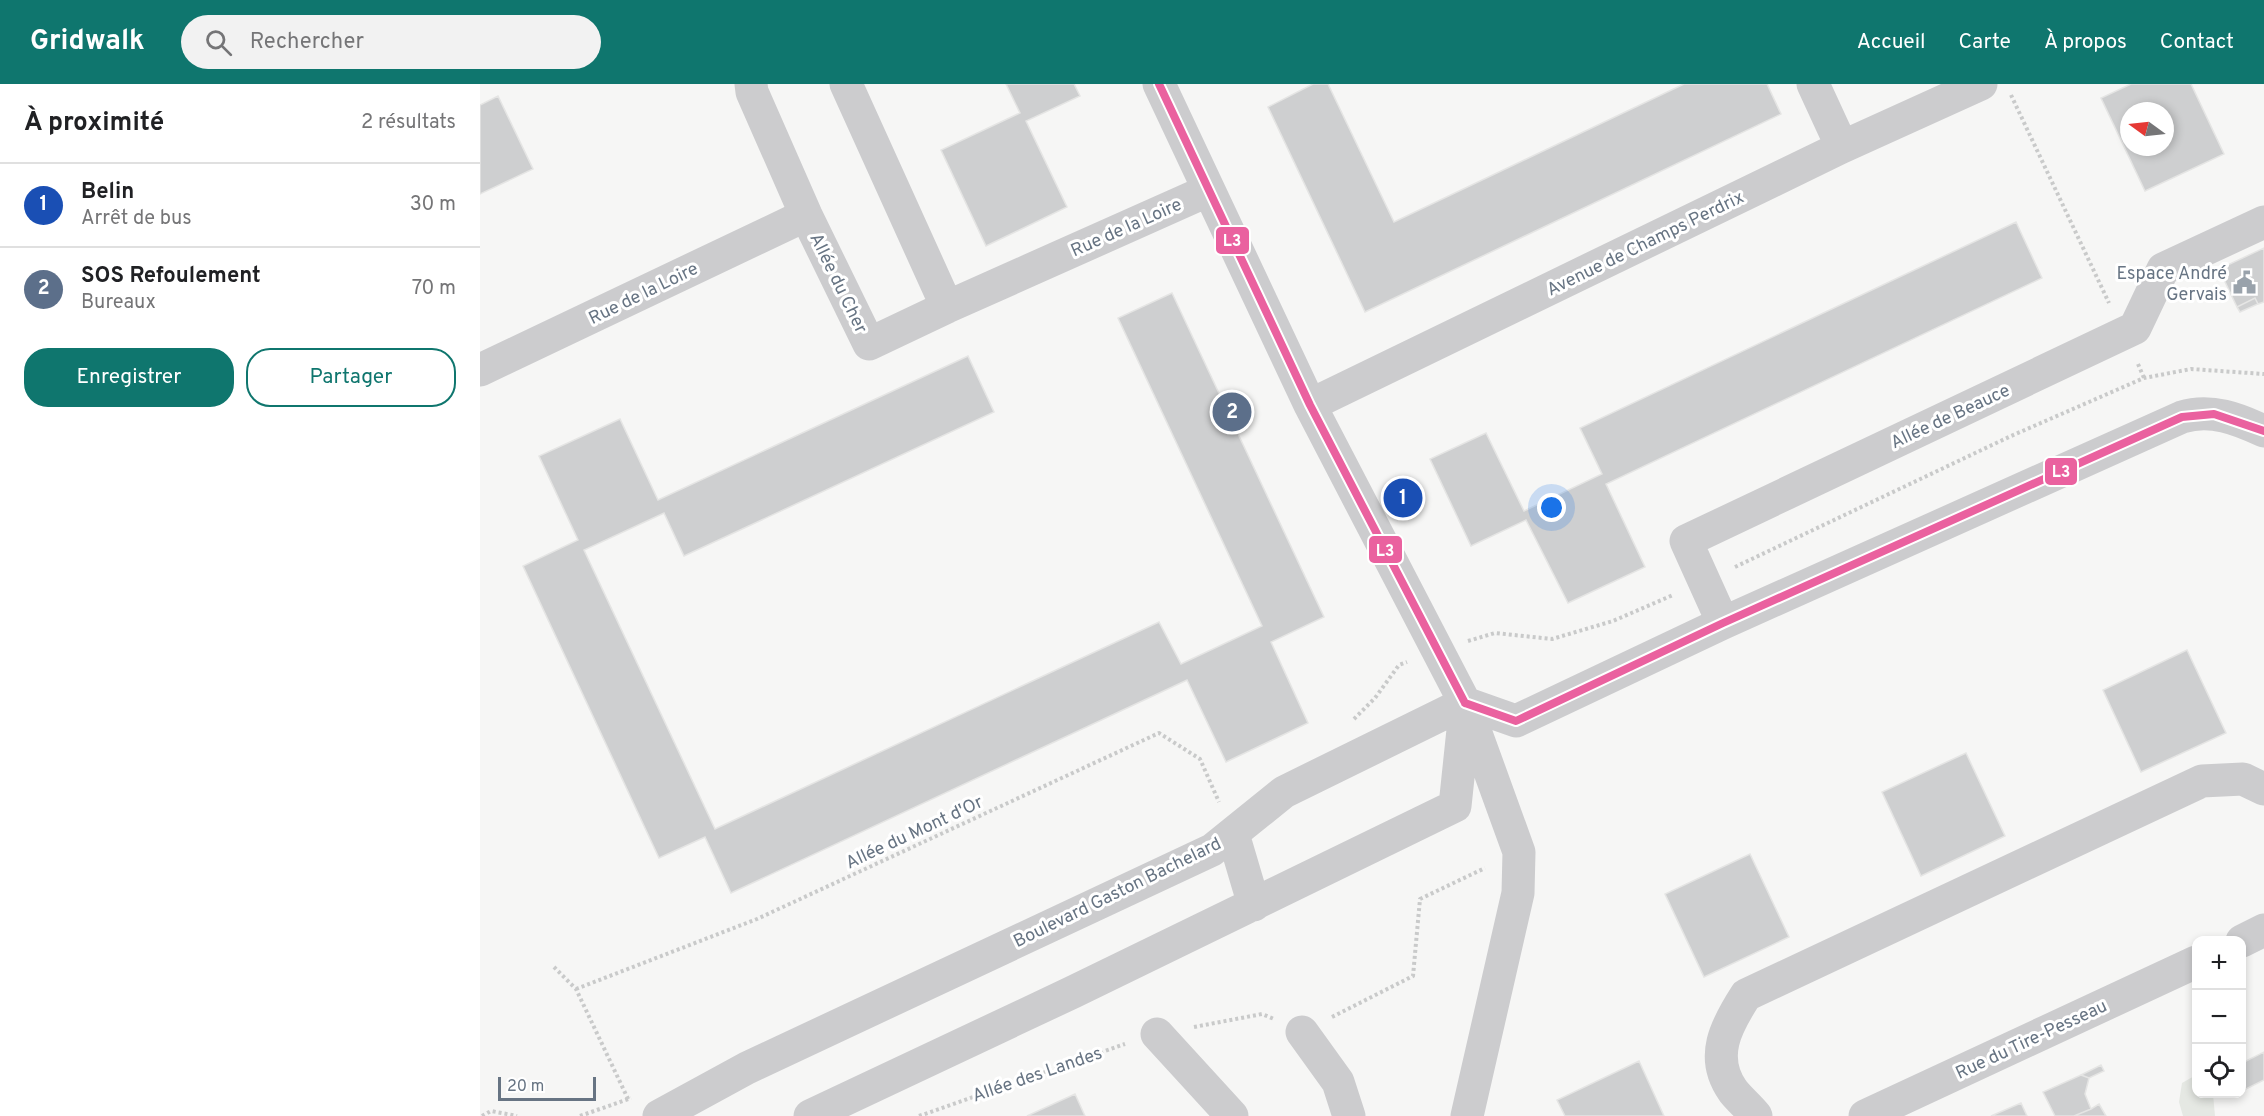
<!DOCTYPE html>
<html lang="fr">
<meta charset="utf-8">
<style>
body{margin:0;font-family:Overpass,sans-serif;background:#f2f2f2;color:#202124}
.controls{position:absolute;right:18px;bottom:18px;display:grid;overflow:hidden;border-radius:12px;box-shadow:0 3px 9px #0003}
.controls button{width:54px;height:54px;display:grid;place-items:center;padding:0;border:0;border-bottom:2px solid #e0e0e0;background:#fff;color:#202124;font:30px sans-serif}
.compass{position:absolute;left:1640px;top:18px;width:54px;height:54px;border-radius:50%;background:#fff;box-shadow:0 3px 9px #0003;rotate:285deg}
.scale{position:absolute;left:18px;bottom:15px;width:98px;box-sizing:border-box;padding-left:6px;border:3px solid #677483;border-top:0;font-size:16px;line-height:21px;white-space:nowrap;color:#677483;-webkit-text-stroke:4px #fff;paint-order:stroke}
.you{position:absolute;left:1072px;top:424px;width:21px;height:21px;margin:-15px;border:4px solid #fff;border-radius:50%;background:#1a73e8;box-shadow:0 0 0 9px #1a73e833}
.badge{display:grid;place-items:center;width:39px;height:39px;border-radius:50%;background:#0f766e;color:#fff;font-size:20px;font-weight:700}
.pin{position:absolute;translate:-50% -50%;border:3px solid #fff;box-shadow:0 2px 6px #0006}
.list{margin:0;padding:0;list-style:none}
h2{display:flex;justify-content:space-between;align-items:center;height:78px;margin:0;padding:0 24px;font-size:26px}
h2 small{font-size:20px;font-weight:400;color:#757577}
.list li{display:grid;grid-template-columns:39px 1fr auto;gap:18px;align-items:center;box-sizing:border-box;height:84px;padding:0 24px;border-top:2px solid #e0e0e0}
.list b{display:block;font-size:22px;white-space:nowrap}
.list p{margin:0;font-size:20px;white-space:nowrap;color:#757577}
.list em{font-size:20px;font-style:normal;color:#757577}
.actions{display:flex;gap:12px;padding:18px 24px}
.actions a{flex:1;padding:14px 0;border:2px solid #0f766e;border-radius:24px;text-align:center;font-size:21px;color:#0f766e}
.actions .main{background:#0f766e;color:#fff}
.icon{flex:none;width:33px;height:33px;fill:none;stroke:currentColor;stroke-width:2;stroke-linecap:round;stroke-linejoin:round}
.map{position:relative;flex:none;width:1784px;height:1032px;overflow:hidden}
header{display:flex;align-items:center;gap:36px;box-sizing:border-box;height:84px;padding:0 30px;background:#0f766e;color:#fff}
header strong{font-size:28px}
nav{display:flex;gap:33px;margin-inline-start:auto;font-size:21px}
.search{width:420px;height:54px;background:#f2f2f2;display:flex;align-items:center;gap:15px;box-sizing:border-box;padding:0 21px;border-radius:33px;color:#757577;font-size:22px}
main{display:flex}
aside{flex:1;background:#fff}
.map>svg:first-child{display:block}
.green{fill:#e5e8e3}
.building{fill:#cecfd0;stroke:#e5e5e4;stroke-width:1.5;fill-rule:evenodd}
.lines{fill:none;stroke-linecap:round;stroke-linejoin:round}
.path{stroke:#c9caca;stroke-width:4;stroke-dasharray:3 3;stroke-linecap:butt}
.minor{stroke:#ccccce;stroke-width:33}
.bus-1-casing{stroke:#fff;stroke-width:12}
.bus-1{stroke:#ea619f;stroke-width:8}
.labels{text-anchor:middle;stroke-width:6;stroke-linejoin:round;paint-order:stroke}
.street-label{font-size:18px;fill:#677483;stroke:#fff}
.poi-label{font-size:18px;fill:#677483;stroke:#fff;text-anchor:end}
.line-badge{stroke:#fff;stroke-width:2}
.badge-label{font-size:16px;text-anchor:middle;font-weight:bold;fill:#fff}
</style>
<header>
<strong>Gridwalk</strong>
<div class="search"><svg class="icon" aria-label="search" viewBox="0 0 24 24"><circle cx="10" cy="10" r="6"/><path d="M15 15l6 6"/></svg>Rechercher</div>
<nav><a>Accueil</a><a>Carte</a><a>À propos</a><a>Contact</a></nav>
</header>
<main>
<aside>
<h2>À proximité<small>2 résultats</small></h2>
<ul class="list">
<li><span class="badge" style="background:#1a4fb4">1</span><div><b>Belin</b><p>Arrêt de bus</p></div><em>30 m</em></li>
<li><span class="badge" style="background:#5c6f8a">2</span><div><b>SOS Refoulement</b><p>Bureaux</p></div><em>70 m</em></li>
</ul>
<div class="actions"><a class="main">Enregistrer</a><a>Partager</a></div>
</aside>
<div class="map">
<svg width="1784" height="1032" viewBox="0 0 1784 1032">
<rect width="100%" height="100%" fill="#f6f6f5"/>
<path class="green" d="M 1716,991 L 1716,1010 L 1733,1010 L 1735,1032 L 1703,1032 L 1699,1018 L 1702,999 Z"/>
<path class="building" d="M 526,0 L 594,0 L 600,12 L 546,37 L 587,123 L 506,162 L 461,66 L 540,29 Z
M 833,0 L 848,0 L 914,138 L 1204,0 L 1287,0 L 1301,30 L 885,228 L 788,23 Z
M 1651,0 L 1711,0 L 1744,70 L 1665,107 L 1621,14 ZM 1649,27 L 1685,27 L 1685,63 L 1649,63 Z
M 18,12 L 53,85 L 0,110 L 0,21 Z
M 1536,138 L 1562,194 L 1126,400 L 1165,483 L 1088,519 L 1046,436 L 991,462 L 950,375 L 1006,349 L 1044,427 L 1122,390 L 1100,344 Z
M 1784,164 L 1784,218 L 1778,220 L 1775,214 L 1757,223 L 1739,185 Z
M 692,209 L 844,533 L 791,558 L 828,639 L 746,678 L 707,596 L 251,809 L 225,753 L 179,774 L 43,482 L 98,456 L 59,372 L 140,335 L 178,416 L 488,272 L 514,328 L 204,472 L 184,429 L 104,466 L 235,745 L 679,538 L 701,580 L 782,542 L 638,234 Z
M 1775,214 L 1778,220 L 1760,228 L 1757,223 Z
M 1707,566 L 1746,649 L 1661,688 L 1623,606 Z
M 1486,669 L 1525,752 L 1441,792 L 1402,708 Z
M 1270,770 L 1309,853 L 1224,893 L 1185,810 Z
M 1784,968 L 1784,996 L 1762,1007 L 1762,979 Z
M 1159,977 L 1184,1032 L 1085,1032 L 1077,1016 Z
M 1621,981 L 1624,987 L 1609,994 L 1601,991 Z
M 1601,991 L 1609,994 L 1605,1010 L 1611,1025 L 1594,1032 L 1575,1032 L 1563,1008 Z
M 595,1010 L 605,1032 L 547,1032 Z
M 1541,1019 L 1547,1032 L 1511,1032 Z
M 1619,1020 L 1626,1032 L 1594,1032 L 1611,1025 Z"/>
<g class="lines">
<path class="path" d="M 1531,11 L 1629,219
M 1658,280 L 1664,294
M 1255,483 L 1531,352 L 1664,294 L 1711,285 L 1784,290
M 988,557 L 1015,549 L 1072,555 L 1133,537 L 1193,511
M 874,635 L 895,614 L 919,581 L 927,578
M 74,883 L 96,905 L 149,1017
M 96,905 L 277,835 L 679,649 L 720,675 L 739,718
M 852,933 L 933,892 L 940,815 L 1005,784
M 714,943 L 782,930 L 794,935
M 2,1032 L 11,1027 L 37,1032
M 100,1032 L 151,1014
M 439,1032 L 645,960"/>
<path class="minor" d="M 271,0 L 272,8 L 326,131 L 389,260 L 467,223 L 366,0
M 679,0 L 830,321 L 985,619 L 1039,768 L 1038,809 L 987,1032
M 1333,0 L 1362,63
M 467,223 L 727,107
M 0,286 L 326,131
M 830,321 L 1362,63 L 1501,0
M 1243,539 L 1206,457 L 1655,244 L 1683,185 L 1784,138
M 753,750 L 774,821
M 1762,857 L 1784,846
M 822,948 L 858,998 L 869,1032
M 677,950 L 752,1032
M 179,1032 L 267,984 L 732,766 L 804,708 L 985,619 L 1036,637 L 1243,539 L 1702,333 C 1731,324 1758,335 1784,347
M 330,1032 L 593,908 L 975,722 L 985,627
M 1276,1032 C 1269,1023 1260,1016 1253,1007 C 1229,973 1246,942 1266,911 L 1722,697 L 1763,695 L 1784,705
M 1385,1032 L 1716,878"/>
<defs>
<path id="bus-1" d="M 679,0 L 830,321 L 985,619
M 985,619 L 1036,637 L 1243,539 L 1702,333 L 1734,330 L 1784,347"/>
</defs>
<use href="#bus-1" class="bus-1-casing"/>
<use href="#bus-1" class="bus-1"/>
</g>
<defs>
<symbol id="civic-bare" viewBox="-9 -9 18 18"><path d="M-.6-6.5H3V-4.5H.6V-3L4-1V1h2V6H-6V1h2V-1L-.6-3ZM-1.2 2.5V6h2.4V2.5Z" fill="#99a2ab" stroke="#fff" stroke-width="2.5" paint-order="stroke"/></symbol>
</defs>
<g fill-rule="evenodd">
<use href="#civic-bare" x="1748" y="182" width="33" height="33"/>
</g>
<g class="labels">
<g class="street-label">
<text transform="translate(646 143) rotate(-24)" y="6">Rue de la Loire</text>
<text transform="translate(1165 159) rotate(-26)" y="6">Avenue de Champs Perdrix</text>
<text transform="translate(359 199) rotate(64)" y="6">Allée du Cher</text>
<text transform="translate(163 209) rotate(-26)" y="6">Rue de la Loire</text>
<text transform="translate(1470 332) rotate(-25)" y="6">Allée de Beauce</text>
<text transform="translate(434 748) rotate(-25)" y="6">Allée du Mont d'Or</text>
<text transform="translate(637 808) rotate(-26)" y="6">Boulevard Gaston Bachelard</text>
<text transform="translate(1551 955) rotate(-25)" y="6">Rue du Tire-Pesseau</text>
<text transform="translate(557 990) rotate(-19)" y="6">Allée des Landes</text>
</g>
<g class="poi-label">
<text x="1747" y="195">Espace André<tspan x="1747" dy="21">Gervais</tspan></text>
</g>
</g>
<g class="line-badge">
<rect x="735" y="142" width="35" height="29" rx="6" fill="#ea619f"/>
<rect x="1564" y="373" width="34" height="29" rx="6" fill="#ea619f"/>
<rect x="888" y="451" width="35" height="29" rx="6" fill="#ea619f"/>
</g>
<g class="badge-label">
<text x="752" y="162">L3</text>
<text x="1581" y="393">L3</text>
<text x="905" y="472">L3</text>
</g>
</svg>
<div class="controls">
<button>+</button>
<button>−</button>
<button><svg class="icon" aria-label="locate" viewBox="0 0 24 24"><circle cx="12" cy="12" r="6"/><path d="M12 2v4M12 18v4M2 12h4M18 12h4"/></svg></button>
</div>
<svg class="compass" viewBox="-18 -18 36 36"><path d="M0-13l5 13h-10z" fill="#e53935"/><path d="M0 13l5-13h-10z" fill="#757577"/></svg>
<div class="scale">20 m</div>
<div class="you"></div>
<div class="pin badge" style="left:923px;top:414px;background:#1a4fb4">1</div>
<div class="pin badge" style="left:752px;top:328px;background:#5c6f8a">2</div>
</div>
</main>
